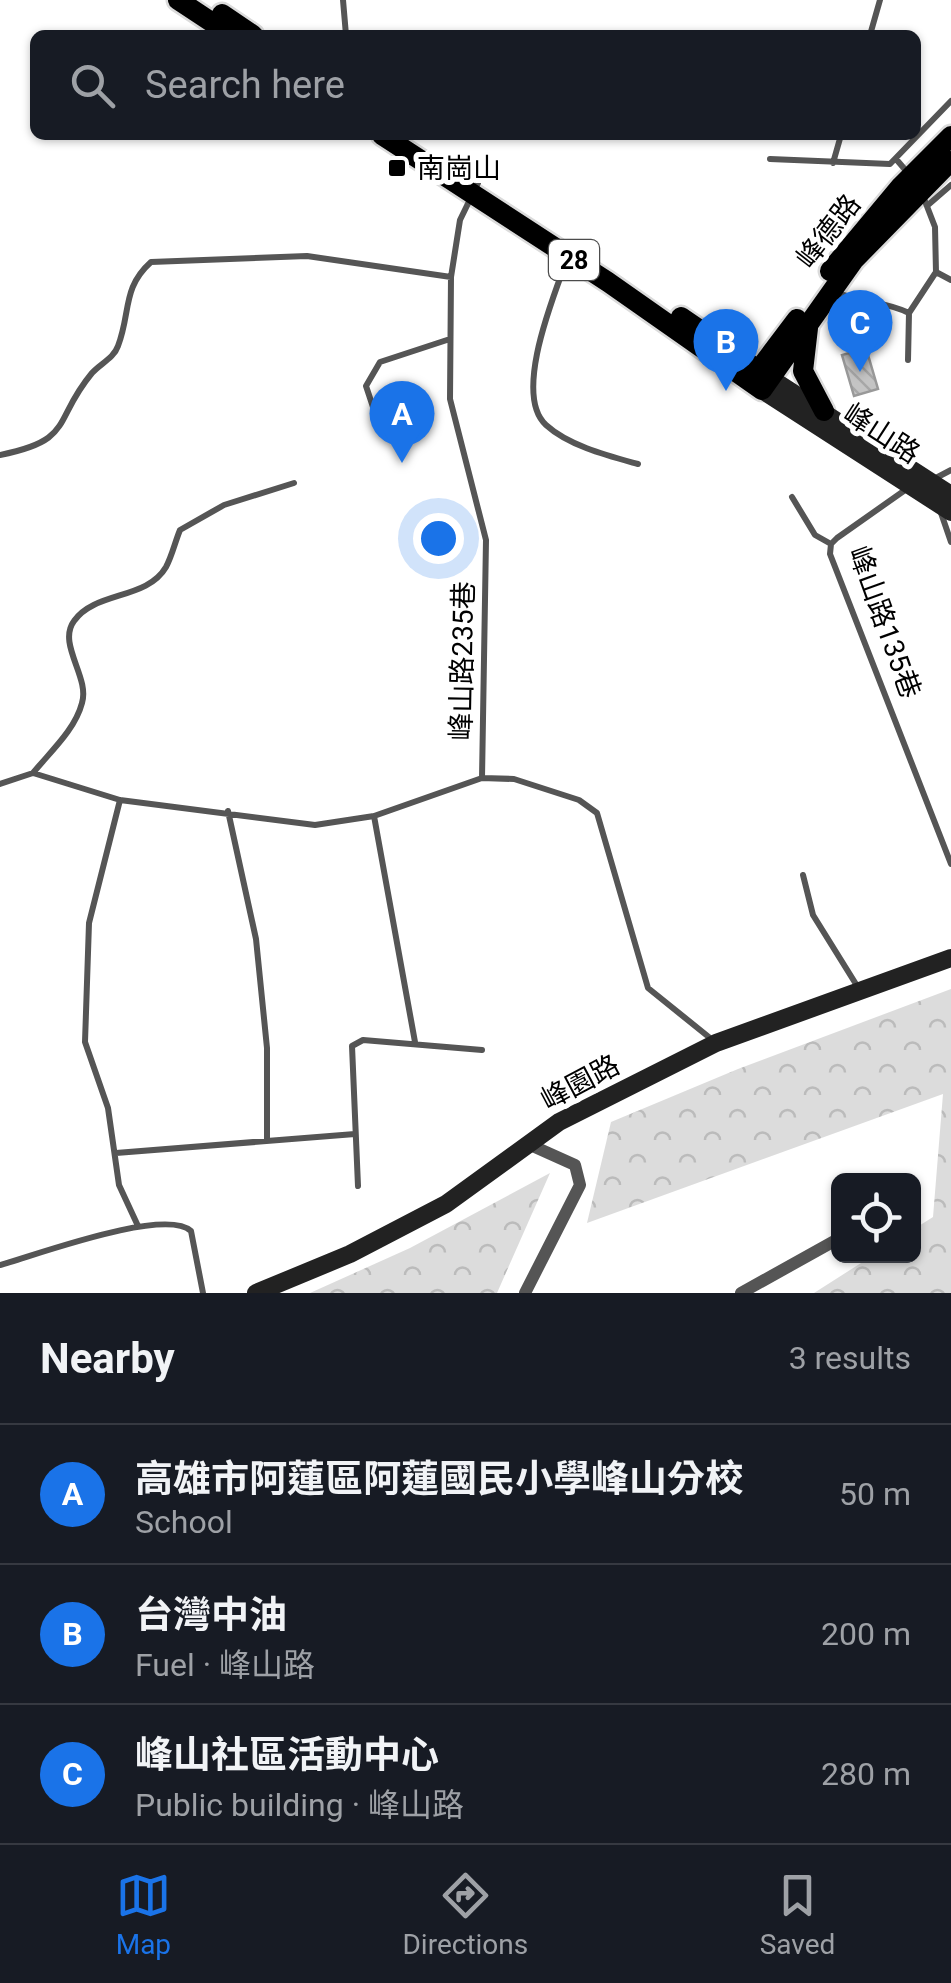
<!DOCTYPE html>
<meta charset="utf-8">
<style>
body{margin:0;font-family:Roboto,"Noto Sans TC",sans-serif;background:#20242c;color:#f1f3f6}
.controls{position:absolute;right:30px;bottom:30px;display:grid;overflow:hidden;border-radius:15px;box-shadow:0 2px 8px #0004}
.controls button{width:90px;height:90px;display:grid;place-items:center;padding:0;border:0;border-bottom:2px solid #363941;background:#171b24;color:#f1f3f6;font:50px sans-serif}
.you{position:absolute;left:438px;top:538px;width:35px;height:35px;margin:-25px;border:8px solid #fff;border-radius:50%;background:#1a73e8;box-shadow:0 0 0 15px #1a73e833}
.badge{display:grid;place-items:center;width:65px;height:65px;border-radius:50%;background:#1a73e8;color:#fff;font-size:32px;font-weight:700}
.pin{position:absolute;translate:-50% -82px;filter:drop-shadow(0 2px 5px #0008)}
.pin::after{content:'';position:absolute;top:52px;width:35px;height:30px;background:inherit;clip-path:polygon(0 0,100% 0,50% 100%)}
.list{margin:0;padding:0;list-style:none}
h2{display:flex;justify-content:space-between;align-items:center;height:130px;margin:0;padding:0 40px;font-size:42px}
h2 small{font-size:32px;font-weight:400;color:#9ea1a6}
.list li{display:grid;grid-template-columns:65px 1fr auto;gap:30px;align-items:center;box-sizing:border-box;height:140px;padding:0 40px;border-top:2px solid #363941}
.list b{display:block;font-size:38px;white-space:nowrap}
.list p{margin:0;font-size:32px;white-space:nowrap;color:#9ea1a6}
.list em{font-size:32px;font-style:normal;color:#9ea1a6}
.icon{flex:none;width:55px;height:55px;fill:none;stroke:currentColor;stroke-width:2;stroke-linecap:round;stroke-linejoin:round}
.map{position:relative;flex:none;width:951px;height:1293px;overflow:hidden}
.search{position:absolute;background:#171b24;box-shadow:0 2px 8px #0004;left:30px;right:30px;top:30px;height:110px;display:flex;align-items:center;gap:25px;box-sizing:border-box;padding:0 35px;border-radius:15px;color:#9ea1a6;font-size:38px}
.sheet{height:550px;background:#171b24}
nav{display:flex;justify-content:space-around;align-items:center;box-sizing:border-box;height:140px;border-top:2px solid #363941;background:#171b24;font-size:28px;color:#9ea1a6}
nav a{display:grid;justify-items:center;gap:5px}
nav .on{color:#1a73e8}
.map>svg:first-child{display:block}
.forest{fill:url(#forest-crowns)}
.building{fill:url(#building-back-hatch);stroke:#999;stroke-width:2.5}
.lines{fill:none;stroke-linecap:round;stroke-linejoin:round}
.primary-casing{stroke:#dbdbdb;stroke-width:25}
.lane{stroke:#555;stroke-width:6}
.street{stroke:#555;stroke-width:12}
.secondary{stroke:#222;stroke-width:18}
.primary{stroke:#000;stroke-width:20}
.poi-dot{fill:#000;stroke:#fff;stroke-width:4}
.labels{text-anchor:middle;stroke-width:10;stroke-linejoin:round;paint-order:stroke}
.shield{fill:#fff;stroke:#4c4c4c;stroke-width:2.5}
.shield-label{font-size:25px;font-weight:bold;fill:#000}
.poi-label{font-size:28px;fill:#000;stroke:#fff;text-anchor:start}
.street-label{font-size:28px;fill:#000;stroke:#fff}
</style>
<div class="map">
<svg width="951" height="1293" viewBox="0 0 951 1293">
<defs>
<pattern id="forest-crowns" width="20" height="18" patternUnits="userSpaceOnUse" patternTransform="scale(2.5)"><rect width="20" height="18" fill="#dcdcdc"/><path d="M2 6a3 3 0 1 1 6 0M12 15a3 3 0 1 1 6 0" fill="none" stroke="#bbb"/></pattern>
<pattern id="building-back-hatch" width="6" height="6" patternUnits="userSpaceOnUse" patternTransform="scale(2.5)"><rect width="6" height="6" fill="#c4c4c4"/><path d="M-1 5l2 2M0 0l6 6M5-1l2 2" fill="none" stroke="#a7a7a7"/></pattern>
</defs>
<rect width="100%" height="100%" fill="#fff"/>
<path class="forest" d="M 951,989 L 951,1293 L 814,1293 L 872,1256 L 914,1256 L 914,1229 L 933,1217 L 943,1094 L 587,1223 L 611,1122 L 738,1069 Z
M 550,1173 L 497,1293 L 310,1293 L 410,1248 Z"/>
<path class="building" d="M 866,348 L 878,389 L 854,396 L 842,355 Z"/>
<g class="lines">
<defs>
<path id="primary" d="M 178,0 L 231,35
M 222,14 L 253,35
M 382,135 L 608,282 L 762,390 L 854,260 L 951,161
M 830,271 L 901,186 L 951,136
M 681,317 L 770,378
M 808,328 L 803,371 L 824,411
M 751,380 L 797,319"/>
</defs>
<use href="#primary" class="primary-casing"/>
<path class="lane" d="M 343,0 L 346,35
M 870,35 L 880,0
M 770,159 L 890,164 L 951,101
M 896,159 L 908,173
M 833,163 L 841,135
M 478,183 L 460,220 L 451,277 L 450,399 L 486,540 L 482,778
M 928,205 L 951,185
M 566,262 C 553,298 513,395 546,425 C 569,446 609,456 638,464
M 936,272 L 951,280
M 838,293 C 862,302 887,302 909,313
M 908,360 L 909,313 L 936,272 L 935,227 L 923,196
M 373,407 L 366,386 L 380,362 L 450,339
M 0,455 C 75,440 52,421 92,373 C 100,364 114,358 118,346 C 131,312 122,288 151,262 L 307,256 L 451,277
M 932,480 L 951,470
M 908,488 L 837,538 L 831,544 L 830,554 L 951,864
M 792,497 L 815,535 L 831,544
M 940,510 L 951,542
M 33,773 C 50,752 75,730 82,703 C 90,677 57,644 74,621 C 95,591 147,600 166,567 C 172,556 175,542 180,530 L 224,505 L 294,483
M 0,784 L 33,773 L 120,800 L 315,825 L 374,816 L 482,778 L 514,779 L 579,800 L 597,813 L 648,988 L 715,1042
M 120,800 L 89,923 L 85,1042 L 108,1108 L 119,1185 L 138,1226
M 228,811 L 256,939 L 267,1048 L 267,1141
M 374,816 L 415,1042
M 803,875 L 813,915 L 859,989
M 116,1153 L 355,1134
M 358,1186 L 352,1046 L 363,1040 L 482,1050
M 0,1265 C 36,1255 165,1207 191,1231 L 203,1293"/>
<path class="street" d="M 525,1293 L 580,1185 L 575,1165 L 526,1143
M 741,1293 L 838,1239"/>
<path class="secondary" d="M 770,378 L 951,495
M 762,390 L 951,512
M 256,1293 L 350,1254 L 446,1204 L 559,1122 L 716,1043 L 951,958"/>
<use href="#primary" class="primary"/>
</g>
<rect class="poi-dot" x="387" y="158" width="20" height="20" rx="5"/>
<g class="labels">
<rect class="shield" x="549" y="240" width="50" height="40" rx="8"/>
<g class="shield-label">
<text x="574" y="269">28</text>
</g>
<g class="poi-label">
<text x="417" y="178">南崗山</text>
</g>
<g class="street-label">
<text transform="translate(828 231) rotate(-52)" y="10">峰德路</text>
<text transform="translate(882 433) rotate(33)" y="10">峰山路</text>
<text transform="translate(885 622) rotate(70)" y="10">峰山路135巷</text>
<text transform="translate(462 661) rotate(-89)" y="10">峰山路235巷</text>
<text transform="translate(580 1082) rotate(-28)" y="10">峰園路</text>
</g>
</g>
</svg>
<div class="controls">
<button><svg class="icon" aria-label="locate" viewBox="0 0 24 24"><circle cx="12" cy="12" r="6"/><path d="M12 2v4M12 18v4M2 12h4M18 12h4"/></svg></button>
</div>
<div class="you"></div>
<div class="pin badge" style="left:402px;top:463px">A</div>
<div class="pin badge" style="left:726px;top:391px">B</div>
<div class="pin badge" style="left:860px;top:372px">C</div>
<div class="search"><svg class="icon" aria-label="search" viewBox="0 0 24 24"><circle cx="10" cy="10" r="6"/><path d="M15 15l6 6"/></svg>Search here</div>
</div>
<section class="sheet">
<h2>Nearby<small>3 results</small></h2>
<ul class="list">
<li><span class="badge">A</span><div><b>高雄市阿蓮區阿蓮國民小學峰山分校</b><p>School</p></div><em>50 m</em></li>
<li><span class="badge">B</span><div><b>台灣中油</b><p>Fuel · 峰山路</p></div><em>200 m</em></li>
<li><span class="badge">C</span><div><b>峰山社區活動中心</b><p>Public building · 峰山路</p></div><em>280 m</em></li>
</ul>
</section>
<nav>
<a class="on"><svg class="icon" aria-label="map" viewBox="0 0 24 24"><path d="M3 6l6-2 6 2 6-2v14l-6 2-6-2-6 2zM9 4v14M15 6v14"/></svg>Map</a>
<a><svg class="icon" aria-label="directions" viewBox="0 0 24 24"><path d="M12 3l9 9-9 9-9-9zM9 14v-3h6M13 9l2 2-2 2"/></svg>Directions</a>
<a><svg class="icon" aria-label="saved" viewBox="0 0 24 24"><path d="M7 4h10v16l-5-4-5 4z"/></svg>Saved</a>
</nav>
